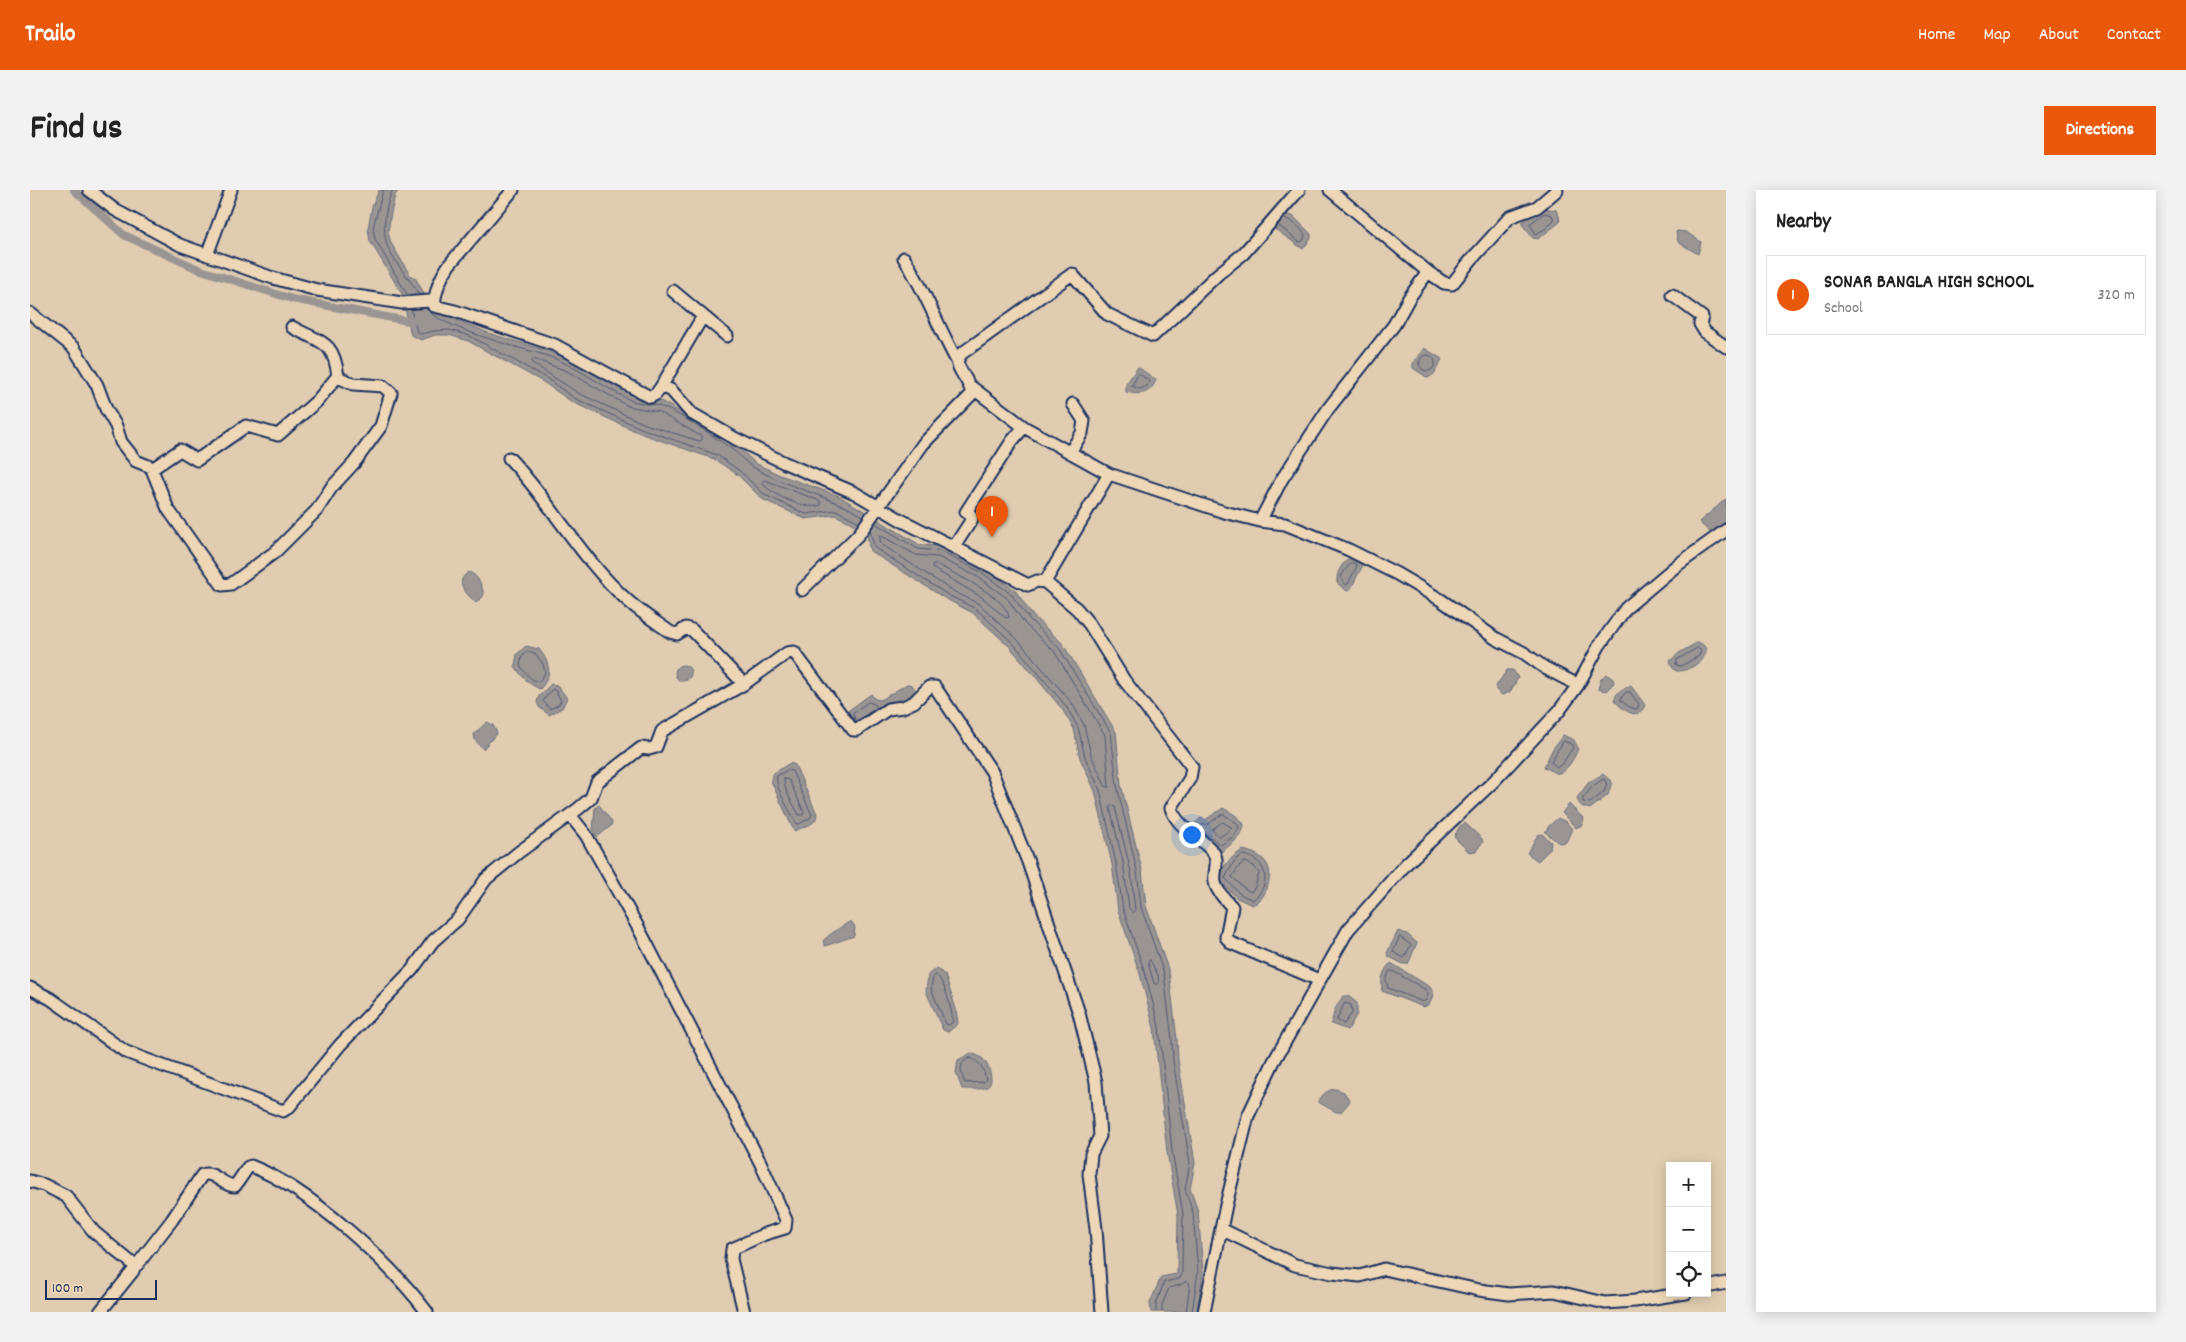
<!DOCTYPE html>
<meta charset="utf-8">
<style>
body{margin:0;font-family:Dekko,sans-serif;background:#f2f2f2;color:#222}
.controls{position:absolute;right:15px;bottom:15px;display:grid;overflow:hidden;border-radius:0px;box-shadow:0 2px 12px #0003}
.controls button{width:45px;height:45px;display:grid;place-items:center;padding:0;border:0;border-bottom:1px solid #e0e0e0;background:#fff;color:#222;font:25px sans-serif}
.scale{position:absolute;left:15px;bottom:12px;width:112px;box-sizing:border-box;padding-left:5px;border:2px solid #1b2f5e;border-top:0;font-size:14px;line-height:18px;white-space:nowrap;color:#1b2f5e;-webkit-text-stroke:4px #edd7b6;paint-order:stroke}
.you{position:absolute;left:1161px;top:644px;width:18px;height:18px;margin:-12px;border:4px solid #fff;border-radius:50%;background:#1a73e8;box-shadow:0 0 0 8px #1a73e833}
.badge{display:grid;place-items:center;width:32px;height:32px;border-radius:50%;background:#ea580c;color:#fff;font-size:16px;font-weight:700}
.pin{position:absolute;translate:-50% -41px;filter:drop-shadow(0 1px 2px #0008)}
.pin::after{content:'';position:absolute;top:26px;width:18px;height:15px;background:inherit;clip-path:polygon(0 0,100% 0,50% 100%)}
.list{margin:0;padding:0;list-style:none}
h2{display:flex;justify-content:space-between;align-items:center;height:65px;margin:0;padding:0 20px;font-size:21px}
h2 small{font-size:16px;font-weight:400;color:#767676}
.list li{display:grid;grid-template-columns:32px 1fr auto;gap:15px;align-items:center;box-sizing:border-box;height:80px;margin:0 10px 10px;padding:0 10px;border:1px solid #e0e0e0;border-radius:0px}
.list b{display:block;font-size:19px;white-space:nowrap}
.list p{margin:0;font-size:16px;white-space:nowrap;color:#767676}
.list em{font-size:16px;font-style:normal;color:#767676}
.icon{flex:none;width:28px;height:28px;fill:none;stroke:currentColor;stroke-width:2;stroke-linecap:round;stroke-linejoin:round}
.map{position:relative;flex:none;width:1696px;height:1122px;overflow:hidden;border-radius:0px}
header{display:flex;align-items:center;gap:30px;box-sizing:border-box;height:70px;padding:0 25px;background:#ea580c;color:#fff}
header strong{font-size:24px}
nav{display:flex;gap:28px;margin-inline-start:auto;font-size:18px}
.intro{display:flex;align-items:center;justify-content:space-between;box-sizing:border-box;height:120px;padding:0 30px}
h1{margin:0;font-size:35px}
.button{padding:12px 22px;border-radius:0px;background:#ea580c;color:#fff;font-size:18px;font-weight:700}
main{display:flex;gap:30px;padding:0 30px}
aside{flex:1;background:#fff;border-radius:0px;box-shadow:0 2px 12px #0003}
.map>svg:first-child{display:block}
.water{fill:#9a9593;stroke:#676c7e}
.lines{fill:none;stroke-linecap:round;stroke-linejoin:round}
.shore{stroke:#4e5873;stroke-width:1}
.canal{stroke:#9a9593;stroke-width:8}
.minor-casing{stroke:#1b2f5e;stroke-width:15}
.minor{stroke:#edd7b6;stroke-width:11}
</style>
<header>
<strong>Trailo</strong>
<nav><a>Home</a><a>Map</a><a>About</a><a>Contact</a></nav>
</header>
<div class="intro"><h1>Find us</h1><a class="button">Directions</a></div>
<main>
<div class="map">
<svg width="1696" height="1122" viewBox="0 0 1696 1122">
<rect width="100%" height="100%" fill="#e0cdb1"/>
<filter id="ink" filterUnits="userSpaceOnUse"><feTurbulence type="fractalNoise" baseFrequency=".02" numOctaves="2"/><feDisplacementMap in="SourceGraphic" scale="10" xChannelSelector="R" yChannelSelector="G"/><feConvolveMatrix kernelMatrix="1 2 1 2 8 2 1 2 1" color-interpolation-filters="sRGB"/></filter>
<g filter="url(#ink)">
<path class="water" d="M 349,0 L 370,0 L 365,5 L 360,28 L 358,42 L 361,53 L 380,85 L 386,89 L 403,120 L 461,144 L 521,162 L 542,171 L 602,205 L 633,212 L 707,256 L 725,273 L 750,285 L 809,306 L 890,355 L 910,356 L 954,378 L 985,400 L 1003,426 L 1033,454 L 1086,542 L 1091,595 L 1112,680 L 1116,716 L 1139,782 L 1147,850 L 1148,870 L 1165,973 L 1160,999 L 1168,1021 L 1173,1082 L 1167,1122 L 1121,1122 L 1120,1113 L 1131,1087 L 1147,1084 L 1148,1025 L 1137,962 L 1124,838 L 1110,784 L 1088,720 L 1082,674 L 1065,601 L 1050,568 L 1044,539 L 1032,519 L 1003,484 L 979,456 L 943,423 L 916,409 L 840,361 L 837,345 L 820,332 L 805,325 L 775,329 L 732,309 L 708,285 L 684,269 L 612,244 L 542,212 L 513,192 L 438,151 L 419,145 L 405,145 L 391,150 L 381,145 L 372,104 L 340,51 L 338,38 L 342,17 Z
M 1513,18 L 1526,20 L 1529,26 L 1530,32 L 1508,49 L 1503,48 L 1491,33 Z
M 1253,24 L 1263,26 L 1281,44 L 1281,48 L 1273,59 L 1242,37 Z
M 1647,41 L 1656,42 L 1671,52 L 1668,64 L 1648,52 L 1646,42 Z
M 1394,158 L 1412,169 L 1404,184 L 1398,188 L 1383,178 L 1383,173 Z
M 1108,177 L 1126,190 C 1120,205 1110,205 1096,202 L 1096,194 Z
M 1696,309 L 1696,334 L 1682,344 L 1669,332 Z
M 1322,367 L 1333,372 L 1332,377 L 1320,400 L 1317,401 L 1307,393 C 1306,382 1312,372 1322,367 Z
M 439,382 C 448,385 452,396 454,405 L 446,413 C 436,403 423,392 439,382 Z
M 1668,452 C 1691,462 1659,483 1646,481 L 1642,477 L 1640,471 L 1649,463 Z
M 496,456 L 509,459 C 520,473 523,485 510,499 C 498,494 492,487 485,476 L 487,464 Z
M645 483a8 8 0 1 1 16 0a8 8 0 1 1-16 0Z
M 1477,480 L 1483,480 L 1488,488 L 1480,502 L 1472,505 L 1466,500 L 1466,496 Z
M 1576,484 L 1583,489 L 1584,493 L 1576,501 L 1568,499 L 1571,489 Z
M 521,494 L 527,495 L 537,508 L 532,518 L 519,525 L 509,517 L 507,512 L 509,506 Z
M 877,494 L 882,495 L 887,503 L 883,509 L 825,536 L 815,523 L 841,504 L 845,509 L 851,510 Z
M 1601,496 L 1615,515 C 1608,533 1592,519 1584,510 C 1587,501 1593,498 1601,496 Z
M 457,532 L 463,535 L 467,543 L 453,559 L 445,550 L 444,544 Z
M 1533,545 L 1544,550 L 1548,558 C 1546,566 1535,585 1526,583 C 1522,582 1518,578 1514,577 L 1522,560 Z
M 760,573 L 765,575 L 787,624 C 787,635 773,637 764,641 L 741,591 L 742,584 Z
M 1573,584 L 1582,592 L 1578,605 L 1560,619 C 1552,617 1549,616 1547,608 L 1559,592 Z
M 1539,614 L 1554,629 L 1552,635 L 1546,638 L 1532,623 Z
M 569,615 L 582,632 L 581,636 L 567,647 L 563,639 L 565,618 Z
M 1193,618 L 1205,625 L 1214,634 C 1213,648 1201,654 1191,662 L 1160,638 L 1171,628 L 1175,630 Z
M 1528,628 L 1536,632 L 1542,639 L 1536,652 L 1529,653 L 1515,642 L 1519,636 Z
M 1435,633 L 1452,649 L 1453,652 L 1446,661 L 1439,662 L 1424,647 L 1430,636 Z
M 1512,644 L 1521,652 L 1520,659 L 1508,671 L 1497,663 L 1508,645 Z
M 1212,660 C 1234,664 1245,676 1237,698 C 1234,706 1230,712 1222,715 L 1207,708 L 1189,690 C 1190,677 1202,667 1212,660 Z
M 821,731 L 825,737 L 824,746 L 795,756 L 793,751 C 795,747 817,733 821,731 Z
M 1368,741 L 1377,744 L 1387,753 L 1378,774 L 1373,774 L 1358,766 L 1357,763 Z
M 1361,773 L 1400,797 L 1403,802 C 1402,810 1401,815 1393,817 L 1352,801 C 1351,790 1352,781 1361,773 Z
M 906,778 L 915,785 L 926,819 L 928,834 L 918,842 L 913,840 L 896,801 L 898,785 Z
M 1313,806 L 1318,806 L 1327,813 L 1327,824 L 1318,840 L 1301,834 L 1305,819 Z
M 941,863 C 944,864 949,866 952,868 C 958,873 966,892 957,897 C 951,900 939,899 932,899 L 926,883 L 928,870 Z
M 1306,899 L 1314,902 L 1320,911 L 1311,922 L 1306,922 L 1288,912 C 1293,904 1296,900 1306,899 Z"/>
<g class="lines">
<path class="shore" d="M 353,0 L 343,38 L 345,49 L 378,106
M 363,0 C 359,6 357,15 356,22 C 348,65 372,73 389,105
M 1515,23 L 1522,25 L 1524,30 L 1515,39 L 1506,44 L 1500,34 Z
M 1248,35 L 1269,52 L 1273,51 L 1275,45 C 1270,38 1262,28 1252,29
M 396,118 C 406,136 492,159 515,165 C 545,175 570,195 598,209 C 608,214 621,213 632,217 C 651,224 685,247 703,260 C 710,265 715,273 723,277 C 757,298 799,305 833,326
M 381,119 L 387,142 L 391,144 L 404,141 L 419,140 L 440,146 L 516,188 L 544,208 L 613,239 L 687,265 L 711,282 L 735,305 L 776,324 L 806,320 L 829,332
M1389 173a8 8 0 1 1 16 0a8 8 0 1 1-16 0Z
M 504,169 L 537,181 L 598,216 L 629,222 L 667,244 L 672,247 L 672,250 L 669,251 L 615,234 L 548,203 L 502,173 L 502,170 Z
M 1109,184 L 1120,191 L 1117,196 L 1110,199 L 1102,196 Z
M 735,290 L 790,311 L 791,315 C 776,321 742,305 732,293 Z
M 845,333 L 888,359 L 909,361 L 951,382 L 981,404 L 1000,430 L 1029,458 L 1081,543 L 1087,596 L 1107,681 L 1111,717 L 1134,784 L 1142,850 L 1143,871 L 1160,973 L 1155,999 L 1163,1023 L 1168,1081 L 1162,1122
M 840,341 L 845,358 L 918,405 L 946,419 L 982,452 L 1036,516 L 1048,537 L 1055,567 L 1070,600 L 1086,673 L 1093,719 L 1115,783 L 1129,837 L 1142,961 L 1153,1024 L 1152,1084 L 1149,1089 L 1134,1092 L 1126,1114 L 1126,1122
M 850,345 L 886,365 L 908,367 L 948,387 L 977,408 L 995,434 L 1024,461 L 1075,545 L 1079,597 L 1076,597 L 1061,565 L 1054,535 L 1042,513 L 987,449 L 949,414 L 921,400 L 851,354 Z
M 1322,373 L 1326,374 L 1327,376 L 1318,394 L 1315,395 L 1311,387 L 1315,380 Z
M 906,374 C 924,384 976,406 979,427 L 976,428 L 953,408 L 902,378 L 902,375 Z
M 1668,458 L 1671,461 L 1669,466 L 1651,476 L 1646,475 L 1647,470 Z
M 497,461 L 505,463 L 513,474 L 515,483 L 509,492 C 500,490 495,483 490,475 L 492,467 Z
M 523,499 L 526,501 L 531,511 L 528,515 L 520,519 L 513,511 Z
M 1600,502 L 1609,514 L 1607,519 L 1601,518 L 1590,510 L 1595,503 Z
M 839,512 L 846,515 L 846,518 L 828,530 L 825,530 L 823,523 Z
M 1534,551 L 1541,554 L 1543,558 L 1532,574 L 1527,577 L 1521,572 Z
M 758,580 L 762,581 L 782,625 L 780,628 L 769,634 L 766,633 C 761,622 744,598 747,586 Z
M 754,589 L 759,590 L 774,622 L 773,625 L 769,625 C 764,614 753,601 754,589 Z
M 1574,589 L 1577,594 L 1574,602 L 1560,613 L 1553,612 L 1553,608 L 1563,596 Z
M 1083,615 L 1085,617 L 1101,682 L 1105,720 L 1103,723 L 1099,718 L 1093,672 L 1080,618 Z
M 1193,624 L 1207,633 L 1209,638 L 1204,646 L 1191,655 L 1169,638 L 1171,635 L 1178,634 Z
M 1193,632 L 1202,638 L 1190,647 L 1182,640 Z
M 1213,665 C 1238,669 1242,695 1223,710 L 1210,704 L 1195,688 L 1205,670 Z
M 1215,672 L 1224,676 L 1229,683 L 1225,697 L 1221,702 L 1214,698 L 1202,687 L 1210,675 Z
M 1370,747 L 1381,755 L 1374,768 L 1363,762 Z
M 1120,770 L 1128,785 L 1129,792 L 1127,795 L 1124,793 L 1118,773 Z
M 1360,781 L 1363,781 L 1396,800 L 1398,804 L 1396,810 L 1393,812 L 1358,798 L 1356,790 Z
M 906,785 C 915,790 922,822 923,832 L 919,835 L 916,834 L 901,799 L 903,788 Z
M 1315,813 L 1321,815 L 1322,823 L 1314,834 L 1307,830 Z
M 940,868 C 951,872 953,878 956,889 L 954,892 L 935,893 C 931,883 927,872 940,868 Z
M 1132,1122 L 1132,1115 L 1139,1098 L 1150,1095 L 1157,1091 L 1160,1094 L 1156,1122"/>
<path class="canal" d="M 44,0 L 94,45 L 168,79 L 262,109 L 378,131 L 386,130"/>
<defs>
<path id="minor" d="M 59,0 L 85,20 L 150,55 L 243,88 L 287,100 L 372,113 L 400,111 L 404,116 L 425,121 L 525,155 L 620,207 L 626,204 L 631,197 L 641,200 L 661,223 L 706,249 L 755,273 L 825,303 L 871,330 L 998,395 L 1007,391 L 1015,392 L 1047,419 L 1060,435 L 1094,490 L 1162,577 L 1160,588 L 1141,618 C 1148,639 1170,646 1183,662 C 1190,672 1183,682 1185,692 C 1186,701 1197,711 1202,717 L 1196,747 L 1201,753 L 1289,790
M 177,65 L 201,0
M 874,68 C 895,100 908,137 927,171
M 1398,82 L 1414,93 L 1422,94 L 1441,70 L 1480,27 L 1507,17 L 1527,0
M 643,101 L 673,126
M 1642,105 L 1672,127 L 1670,134 L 1675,142 L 1696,157
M 404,116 C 405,100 410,88 419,75 L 483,0
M 0,123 L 44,158 L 67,195 L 76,219 L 86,236 L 91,252 L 106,271 L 121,277 L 138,319 L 192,395 L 201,394 L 245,362 L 287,320 L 301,298 L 324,273 L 351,236 L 361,203 L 353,196 L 323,194 L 308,187 L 306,188 L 287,211 L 248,245 L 216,236 L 167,270 L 150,260 L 122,279
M 262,137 C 290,153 304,149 308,187
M 940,196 L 994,237
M 631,197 L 673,126 L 697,146
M 1040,262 L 1052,243 L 1054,231 L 1043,214
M 479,268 C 521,312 551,369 597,410 C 610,422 626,432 640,442 L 647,444 L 656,438 L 662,440 L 714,494
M 1230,331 L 1255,334 L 1319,360 L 1367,384 L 1411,410 L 1465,448 L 1494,463 L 1515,478 L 1548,495
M 924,357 L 942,329 L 941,325 L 936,322 L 982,251 L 994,237 L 1079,284
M 1015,392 L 1079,284 L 1194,322 L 1230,331 L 1252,289 L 1298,219 L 1364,135 L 1379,108 L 1398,82 L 1300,0
M 772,400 L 829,344 L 893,254 L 942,204 C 940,191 929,183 927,171 L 931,164 L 1042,84 L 1077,124 L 1123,146 L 1188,84 L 1213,64 L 1269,0
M 540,625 L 556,645 L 609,739 L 731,974 L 756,1030 L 755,1038 L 735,1044 L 702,1059 L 701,1069 L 714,1122
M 0,798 L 21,809 L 96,862 L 253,921 L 259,917 L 310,855 L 382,780 L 403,751 L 428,729 L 456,689 L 489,662 L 548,619 L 561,608 L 567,592 L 611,558 L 619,559 L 626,557 L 632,541 L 714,494 L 757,463 L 764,462 L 823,540 L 827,540 L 858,519 L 873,517 L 884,512 L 899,497 L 905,497 L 962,582 L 998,672 L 1049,823 L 1066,892 L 1070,946 L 1061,964 L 1059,984 L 1066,1039 L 1072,1122
M 0,991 L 14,995 L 36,1006 L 64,1042 L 103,1074 L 107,1075 L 142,1030 L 172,985 C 184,980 192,996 205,996 L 218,977 L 221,976 C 280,999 359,1072 397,1122
M 1191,1039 L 1265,1075 L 1302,1083 L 1330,1086 L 1354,1079 L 1449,1100 L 1479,1104 L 1524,1101 L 1575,1113 L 1605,1111 L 1656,1103
M 1677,1097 L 1696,1093
M 70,1122 L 103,1081 L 105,1075
M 1174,1122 L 1196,1015 L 1218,926 L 1243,873 L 1318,740 L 1376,674 L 1463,592 L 1529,521 L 1548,495 L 1569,456 L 1596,418 L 1646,376 L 1696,340"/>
</defs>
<use href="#minor" class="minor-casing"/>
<use href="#minor" class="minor"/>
</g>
</g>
</svg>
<div class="controls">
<button>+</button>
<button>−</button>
<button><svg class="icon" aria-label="locate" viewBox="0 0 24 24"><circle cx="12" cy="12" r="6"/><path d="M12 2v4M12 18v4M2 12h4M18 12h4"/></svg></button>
</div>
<div class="scale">100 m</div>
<div class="you"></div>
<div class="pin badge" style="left:962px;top:347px">1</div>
</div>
<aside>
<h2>Nearby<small></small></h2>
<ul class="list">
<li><span class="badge">1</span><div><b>SONAR BANGLA HIGH SCHOOL</b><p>School</p></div><em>320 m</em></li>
</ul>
</aside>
</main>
